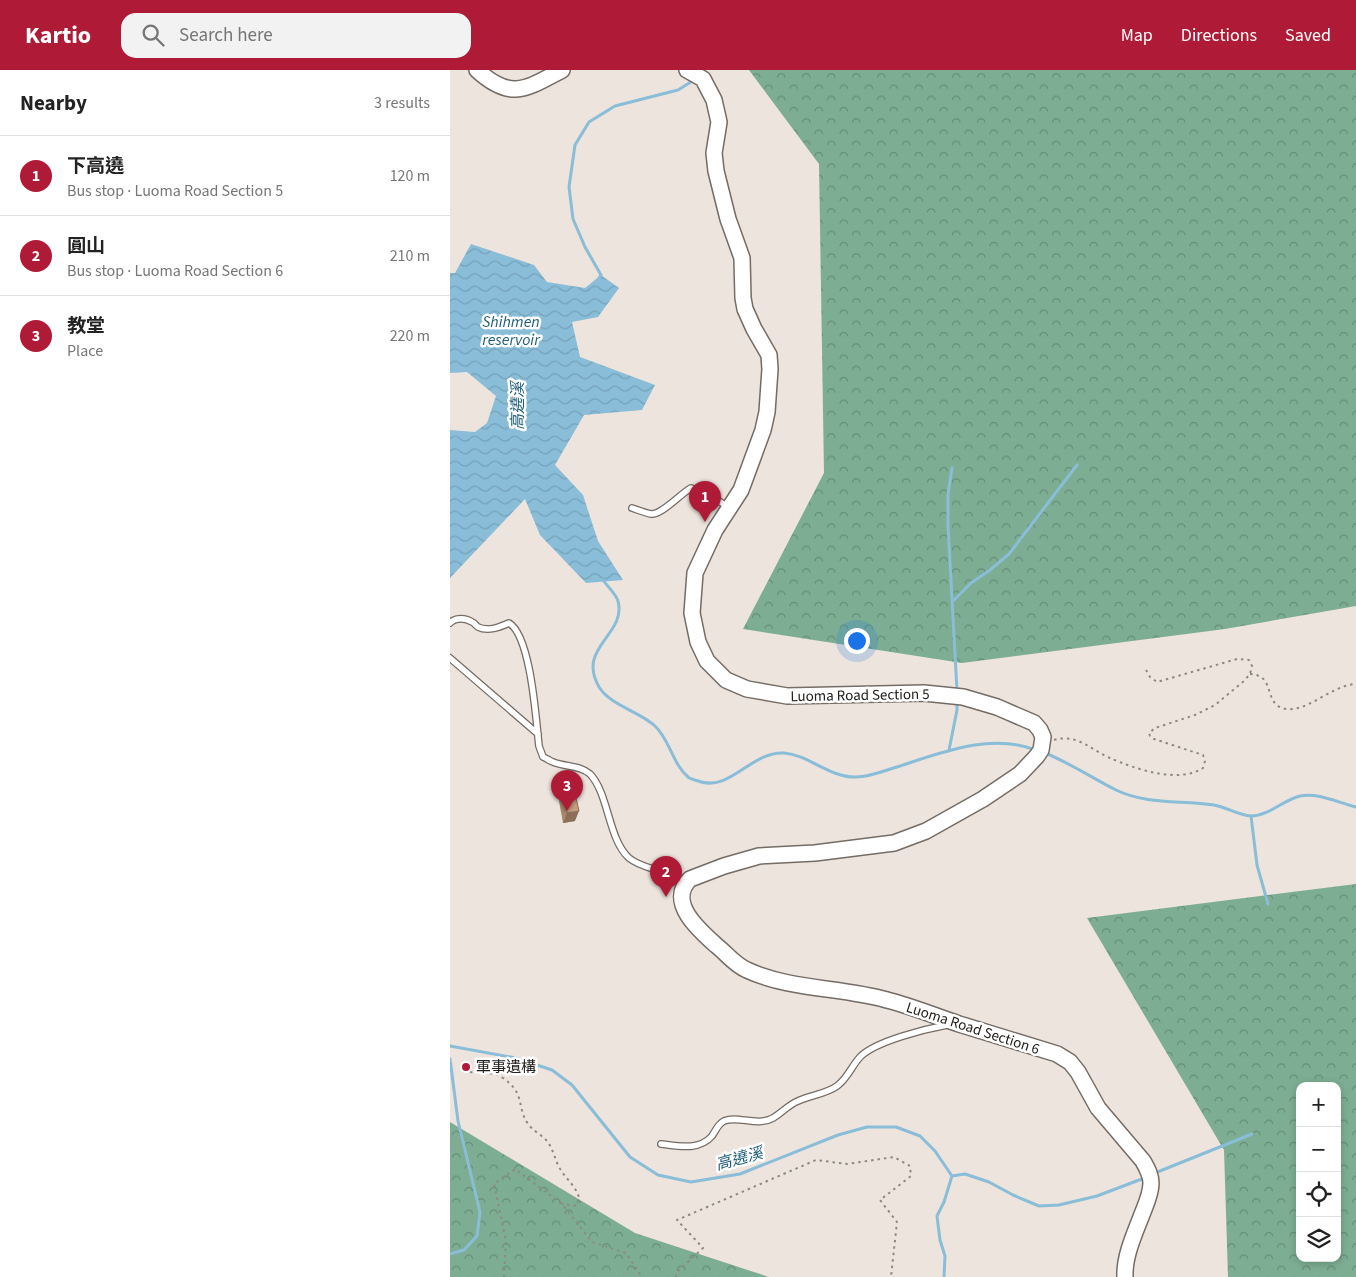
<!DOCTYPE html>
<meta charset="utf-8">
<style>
body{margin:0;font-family:"Source Sans 3","Noto Sans TC",sans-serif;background:#f2f2f2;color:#222}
.controls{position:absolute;right:15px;bottom:15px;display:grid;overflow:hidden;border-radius:10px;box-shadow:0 2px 8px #0003}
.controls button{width:45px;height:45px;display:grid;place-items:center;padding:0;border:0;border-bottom:1px solid #e0e0e0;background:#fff;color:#222;font:25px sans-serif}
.you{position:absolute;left:406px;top:570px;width:18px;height:18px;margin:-12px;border:4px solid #fff;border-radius:50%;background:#1a73e8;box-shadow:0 0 0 8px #1a73e833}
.badge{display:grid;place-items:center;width:32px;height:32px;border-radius:50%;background:#af1b37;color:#fff;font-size:16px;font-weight:700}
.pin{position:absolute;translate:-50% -41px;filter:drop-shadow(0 1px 2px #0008)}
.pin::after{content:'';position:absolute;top:26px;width:18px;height:15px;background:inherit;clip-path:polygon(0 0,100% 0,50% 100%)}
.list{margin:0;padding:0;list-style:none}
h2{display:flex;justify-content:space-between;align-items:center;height:65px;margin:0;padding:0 20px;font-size:21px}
h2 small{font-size:16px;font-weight:400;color:#767676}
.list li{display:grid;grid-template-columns:32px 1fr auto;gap:15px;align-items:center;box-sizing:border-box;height:80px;padding:0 20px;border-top:1px solid #e0e0e0}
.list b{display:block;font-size:19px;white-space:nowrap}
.list p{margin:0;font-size:16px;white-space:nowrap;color:#767676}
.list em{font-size:16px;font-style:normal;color:#767676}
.icon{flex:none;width:28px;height:28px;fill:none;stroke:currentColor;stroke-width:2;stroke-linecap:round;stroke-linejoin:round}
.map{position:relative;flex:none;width:906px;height:1207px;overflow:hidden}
header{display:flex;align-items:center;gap:30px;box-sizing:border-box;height:70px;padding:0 25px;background:#af1b37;color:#fff}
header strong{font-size:24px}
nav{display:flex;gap:28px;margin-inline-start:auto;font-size:18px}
.search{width:350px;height:45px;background:#f2f2f2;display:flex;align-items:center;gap:12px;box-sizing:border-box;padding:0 18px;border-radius:15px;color:#767676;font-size:19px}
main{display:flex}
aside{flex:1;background:#fff}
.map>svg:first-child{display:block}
.forest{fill:url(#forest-crowns);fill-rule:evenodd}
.water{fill:url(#water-waves)}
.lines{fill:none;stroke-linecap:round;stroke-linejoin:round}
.stream{stroke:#89bdd8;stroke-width:3}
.lane-casing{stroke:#746c65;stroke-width:8}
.secondary-casing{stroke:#746c65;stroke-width:18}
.path{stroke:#8f8984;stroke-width:2;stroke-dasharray:2.5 4;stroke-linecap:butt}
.lane{stroke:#fff;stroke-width:5.5}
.secondary{stroke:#fff;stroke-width:15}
.wall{fill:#aa886b}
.shaded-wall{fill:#8b6f57}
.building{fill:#c69e7c;stroke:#8b6f57}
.poi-dot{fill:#af1b37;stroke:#fff;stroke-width:2}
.labels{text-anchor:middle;stroke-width:5;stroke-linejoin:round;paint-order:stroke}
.street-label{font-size:15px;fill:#23201d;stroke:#fff}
.poi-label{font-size:15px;fill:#23201d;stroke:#fff;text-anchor:start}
.water-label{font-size:16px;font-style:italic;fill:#1e5e79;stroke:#fff}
</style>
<header>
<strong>Kartio</strong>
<div class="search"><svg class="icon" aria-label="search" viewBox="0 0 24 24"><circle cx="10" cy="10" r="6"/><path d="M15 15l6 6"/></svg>Search here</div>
<nav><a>Map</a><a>Directions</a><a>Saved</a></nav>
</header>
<main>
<aside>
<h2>Nearby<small>3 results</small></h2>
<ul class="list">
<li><span class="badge">1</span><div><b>下高遶</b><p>Bus stop · Luoma Road Section 5</p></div><em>120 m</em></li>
<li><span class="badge">2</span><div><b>圓山</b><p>Bus stop · Luoma Road Section 6</p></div><em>210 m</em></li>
<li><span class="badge">3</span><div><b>教堂</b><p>Place</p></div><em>220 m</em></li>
</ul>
</aside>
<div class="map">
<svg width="906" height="1207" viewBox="0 0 906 1207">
<defs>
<pattern id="forest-crowns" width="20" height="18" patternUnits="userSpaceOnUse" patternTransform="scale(1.25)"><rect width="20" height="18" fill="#7dae93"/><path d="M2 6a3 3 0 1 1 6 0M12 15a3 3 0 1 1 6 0" fill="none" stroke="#668d77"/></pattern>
<pattern id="water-waves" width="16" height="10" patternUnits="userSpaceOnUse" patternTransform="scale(1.25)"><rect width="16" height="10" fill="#89bdd8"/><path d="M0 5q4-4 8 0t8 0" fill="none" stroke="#76a2b9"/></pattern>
</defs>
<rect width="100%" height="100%" fill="#ede4dd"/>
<path class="forest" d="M 299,0 L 906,0 L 906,536 L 775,559 L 512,593 L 293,559 L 374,403 L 369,94 Z
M 906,814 L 906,1207 L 778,1207 L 774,1080 L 637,848 ZM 850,1016 L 887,1016 L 887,1188 L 850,1188 Z
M 0,1052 L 185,1163 L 319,1207 L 0,1207 Z"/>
<path class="water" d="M 21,174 L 84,195 L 97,212 L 135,218 L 151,205 L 169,218 L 148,247 L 122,252 L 130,287 L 205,315 L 192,340 L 134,345 L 105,395 L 133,425 L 148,471 L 173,510 L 136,513 L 90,465 L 75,429 L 0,508 L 0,360 L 25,362 L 37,353 L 46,326 L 17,302 L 0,303 L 0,203 L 5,203 Z"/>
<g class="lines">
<path class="stream" d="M 149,208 L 151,205 L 135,177 L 123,149 L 119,117 L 125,75 L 139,52 L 165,36 L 228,20 L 244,10
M 502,398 L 498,424 L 498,455 L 507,621
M 153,510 C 157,516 166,524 168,531 C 177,565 126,577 149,617 C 161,636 189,641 205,656 C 220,670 222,693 238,707 C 240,709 245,710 248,711 C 280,723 301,681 334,683 C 359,685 380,708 406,707 C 421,707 436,700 450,696 C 493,682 541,663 586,680
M 504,530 L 521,513 L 540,500 L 559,484 L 627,395
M 499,680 L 507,640 L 507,630
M 595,683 C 620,693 642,708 666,720 C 697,735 731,730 764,735 C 776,737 788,745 801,746 C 819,746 833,730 850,726 C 868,722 889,733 906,737
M 801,746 L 807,795 L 818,834
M 0,976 L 66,988 L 102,1000 L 122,1015 L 180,1087 L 208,1105 L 241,1112 L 290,1104 L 388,1065 L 417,1057 L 446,1057 L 470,1066 L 485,1081 L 502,1106 L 494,1132 L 487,1146 L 490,1170 L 495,1186 L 494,1207
M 0,989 L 8,1051 L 30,1142 L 27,1166 L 14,1180 L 0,1184
M 705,1103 L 802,1064
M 502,1106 L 515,1104 L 539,1112 L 563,1125 L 589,1136 L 609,1135 L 647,1126 L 697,1107"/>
<defs>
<path id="lane" d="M 182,438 C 188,440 195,443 201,444 C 212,445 230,424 241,418 L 263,427 L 278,437
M 0,553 C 6,547 16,548 22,552 C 25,553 26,556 28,557 C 38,562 50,557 59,553 C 81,566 86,650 89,676 L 93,687 C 96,688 100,691 103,692 C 115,697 130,695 140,704 C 159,724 158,769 179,788 C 191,798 209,799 222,806 C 226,808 231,812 235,814
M 0,588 L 88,664
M 211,1074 C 228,1076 249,1081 262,1066 C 266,1060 268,1054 274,1051 C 288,1045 307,1057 323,1048 C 332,1043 338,1035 348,1031 C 361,1025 376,1024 387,1016 C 398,1008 402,995 411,986 C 427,971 475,959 497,955"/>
<path id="secondary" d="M 27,0 C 61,31 76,19 112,0
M 237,0 L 253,9 L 264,30 L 269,52 L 264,83 L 266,101 L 278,149 L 292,188 L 293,228 L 295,239 L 304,259 L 319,285 L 320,299 L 317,342 L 313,360 L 291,420 L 265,460 L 245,503 L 242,543 L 248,572 L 257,591 L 276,610 L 297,619 L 337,626 L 474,623 L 513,627 L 547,637 L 584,653 L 590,660 L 593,667 L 591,680 L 587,686 L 570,704 L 533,729 L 476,761 L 444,773 L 365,783 L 309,786 L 274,796 L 240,809 C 216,832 250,861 267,876 C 277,884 285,895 297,900 C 340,920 391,917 437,930 C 461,936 485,946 509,954 C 542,964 574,974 607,984 L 620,992 L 628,1002 L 648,1038 L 693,1091 C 697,1098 701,1105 701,1113 C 701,1125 695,1136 691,1147 C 684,1165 674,1187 675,1207"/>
</defs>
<use href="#lane" class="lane-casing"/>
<use href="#secondary" class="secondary-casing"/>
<path class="path" d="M 800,604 C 827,605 812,635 836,639 C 858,642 882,615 906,614
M 604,670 C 627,663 641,680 660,688 C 685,699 729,714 753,698 L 755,691 L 753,685 L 704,669 L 700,666 L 699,663 L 705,658 L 745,645 L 765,635 L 794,611 L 800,604 L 802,596 L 799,590 L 787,589 L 707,612 L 700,607 L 696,600
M 20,1002 C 31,1004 43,1001 53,1008 C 76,1024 66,1036 78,1054 C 83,1061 92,1065 98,1072 C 103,1080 105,1089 109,1097 C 116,1110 128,1117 130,1132 L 124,1136 L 112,1134
M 54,1207 L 56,1171 L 44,1114 L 65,1099 L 112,1134 L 142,1172 L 176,1183 L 192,1207
M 226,1207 L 226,1203 L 253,1178 L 227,1150 L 366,1090 L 397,1094 L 444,1087 L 460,1096 L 461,1106 L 430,1130 L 447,1152 L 441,1207"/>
<use href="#lane" class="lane"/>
<use href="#secondary" class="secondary"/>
</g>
<path class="wall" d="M 112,721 L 125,751 L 113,753 L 109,731 Z"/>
<path class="shaded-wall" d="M 129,741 L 125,751 L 113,753 L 117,743 Z"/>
<path class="building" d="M 124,719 L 129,741 L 117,743 L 112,721 Z"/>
<circle class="poi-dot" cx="16" cy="997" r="5"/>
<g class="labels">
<g class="street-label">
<text transform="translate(410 625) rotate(-1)" y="5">Luoma Road Section 5</text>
<text transform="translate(523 958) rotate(18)" y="5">Luoma Road Section 6</text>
</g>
<g class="poi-label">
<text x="26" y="1002">軍事遺構</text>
</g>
<g class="water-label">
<text x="61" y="257">Shihmen<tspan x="61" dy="18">reservoir</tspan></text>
<text transform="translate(67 336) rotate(-90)" y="6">高遶溪</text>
<text transform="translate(289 1088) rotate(-15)" y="6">高遶溪</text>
</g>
</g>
</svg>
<div class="controls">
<button>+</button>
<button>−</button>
<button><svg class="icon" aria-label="locate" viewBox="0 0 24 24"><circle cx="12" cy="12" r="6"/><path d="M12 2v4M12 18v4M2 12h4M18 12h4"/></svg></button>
<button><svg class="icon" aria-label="layers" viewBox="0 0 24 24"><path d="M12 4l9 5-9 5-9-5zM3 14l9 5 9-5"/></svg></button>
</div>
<div class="you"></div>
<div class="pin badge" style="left:255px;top:452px">1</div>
<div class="pin badge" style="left:216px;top:827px">2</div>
<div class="pin badge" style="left:117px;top:741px">3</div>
</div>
</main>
